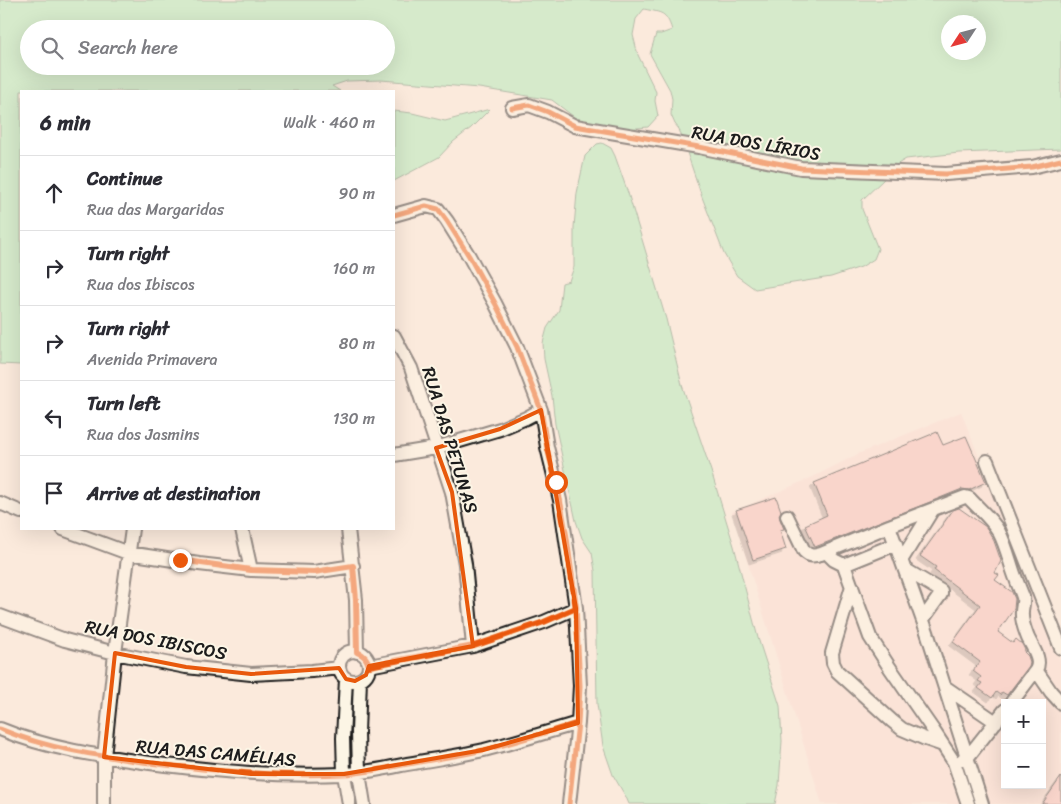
<!DOCTYPE html>
<meta charset="utf-8">
<style>
body{margin:0;font-family:Sriracha,sans-serif;background:#f7f7f7;color:#2b2b33}
.controls{position:absolute;right:15px;bottom:15px;display:grid;overflow:hidden;border-radius:0px;box-shadow:0 5px 20px #0002}
.controls button{width:45px;height:45px;display:grid;place-items:center;padding:0;border:0;border-bottom:1px solid #e1e1e2;background:#fff;color:#2b2b33;font:25px sans-serif}
.compass{position:absolute;left:941px;top:15px;width:45px;height:45px;border-radius:50%;background:#fff;box-shadow:0 5px 20px #0002;rotate:234deg}
.stop{position:absolute;width:15px;height:15px;margin:-11px;border:4px solid #ea580c;border-radius:50%;background:#fff}
.stop.end{background:#ea580c;border-color:#fff;box-shadow:0 1px 5px #0008}
.list{margin:0;padding:0;list-style:none}
h2{display:flex;justify-content:space-between;align-items:center;height:65px;margin:0;padding:0 20px;font-size:21px}
h2 small{font-size:16px;font-weight:400;color:#7c7c81}
.list li{display:grid;grid-template-columns:32px 1fr auto;gap:15px;align-items:center;box-sizing:border-box;height:75px;padding:0 20px;border-top:1px solid #e1e1e2}
.list b{display:block;font-size:19px;white-space:nowrap}
.list p{margin:0;font-size:16px;white-space:nowrap;color:#7c7c81}
.list em{font-size:16px;font-style:normal;color:#7c7c81}
.icon{flex:none;width:28px;height:28px;fill:none;stroke:currentColor;stroke-width:2;stroke-linecap:round;stroke-linejoin:round}
.map{position:relative;flex:none;width:1061px;height:804px;overflow:hidden}
.search{position:absolute;background:#fff;box-shadow:0 5px 20px #0002;left:20px;top:20px;width:375px;height:55px;display:flex;align-items:center;gap:12px;box-sizing:border-box;padding:0 18px;border-radius:28px;color:#7c7c81;font-size:19px}
.panel{position:absolute;background:#fff;box-shadow:0 5px 20px #0002;left:20px;top:90px;width:375px;height:440px;border-radius:0px}
.map>svg:first-child{display:block}
.built{fill:#fadcd1;fill-rule:evenodd}
.green{fill:#a8ecb7;stroke:#62846a;fill-rule:evenodd}
.building{fill:#f7bcb6;stroke:#1c1c1c;filter:url(#shadow)}
.lines{fill:none;stroke-linecap:round;stroke-linejoin:round}
.minor-casing{stroke:#1c1c1c;stroke-width:16}
.minor{stroke:#fcf5e5;stroke-width:12}
.cycleway-casing{stroke:#fcf5e5;stroke-width:8}
.cycleway{stroke:#e8590c;stroke-width:5}
.route{stroke:#ea580c;stroke-width:6}
.marked{fill:none;stroke:#e8590c;stroke-width:4;stroke-linejoin:round}
.labels{text-anchor:middle;stroke-width:4;stroke-linejoin:round;paint-order:stroke}
.street-label{font-size:18px;fill:#1c1c1c;stroke:#fcf5e5}
</style>
<div class="map">
<svg width="1061" height="804" viewBox="0 0 1061 804">
<defs>
<filter id="shadow"><feDropShadow dx="-4" dy="4" stdDeviation="0" flood-color="#0004"/></filter>
</defs>
<rect width="100%" height="100%" fill="#fbeadc"/>
<filter id="ink" filterUnits="userSpaceOnUse"><feTurbulence type="fractalNoise" baseFrequency=".02" numOctaves="2"/><feDisplacementMap in="SourceGraphic" scale="10" xChannelSelector="R" yChannelSelector="G"/><feConvolveMatrix kernelMatrix="1 2 1 2 8 2 1 2 1" color-interpolation-filters="sRGB"/></filter>
<g filter="url(#ink)">
<path class="built" d="M 961,412 L 1061,662 L 1061,804 L 822,804 L 732,512 L 813,477 L 858,454 ZM 1005,703 L 1042,703 L 1042,785 L 1005,785 Z"/>
<path class="green" d="M 0,0 L 1061,0 L 1061,149 L 959,153 L 906,159 L 891,168 L 885,178 L 862,200 L 862,209 L 878,249 L 874,259 L 861,267 L 831,277 L 755,289 L 737,276 L 724,254 L 702,197 L 679,129 L 675,124 L 671,115 L 672,99 L 670,90 L 650,54 L 656,34 L 661,34 L 672,30 C 666,11 662,13 644,9 L 636,19 L 633,35 L 638,55 L 656,92 L 655,101 L 658,116 L 648,127 L 626,129 L 589,127 L 578,120 L 552,100 L 479,88 L 381,80 L 347,81 L 332,86 L 340,91 L 21,91 L 21,365 L 0,364 ZM 948,22 L 978,22 L 978,52 L 948,52 ZM 29,29 L 386,29 L 386,66 L 29,66 Z
M 490,109 L 471,128 L 453,142 L 439,157 L 394,181 L 394,111 L 412,113 L 445,121 Z
M 602,143 L 611,148 L 615,156 L 628,193 L 666,319 L 682,385 L 711,471 L 734,546 L 758,638 L 780,706 L 782,741 L 779,785 L 775,804 L 629,804 L 626,797 L 613,775 L 603,746 L 597,704 L 595,571 L 592,553 L 582,538 L 576,521 L 555,424 L 552,396 L 544,359 L 543,343 L 547,328 L 559,310 L 562,283 L 569,281 L 574,267 L 574,227 L 577,193 L 585,156 L 597,144 Z"/>
<path class="building" d="M 937,432 L 943,445 L 966,436 L 986,482 L 969,490 L 962,489 L 930,502 L 815,547 L 805,525 L 827,515 L 814,483 Z
M 776,497 L 781,511 L 779,515 L 780,519 L 784,529 L 780,530 L 786,549 L 753,560 L 736,510 Z
M 959,508 L 986,527 L 989,532 L 994,541 L 1001,561 L 995,573 L 999,575 L 995,580 L 1012,592 L 1015,599 L 1014,609 L 998,632 L 1013,643 L 1016,639 L 1022,644 L 1025,650 L 1024,652 L 1028,656 L 1030,662 L 1029,666 L 1007,695 L 1002,692 L 1000,695 L 996,692 L 992,698 L 978,688 L 982,683 L 978,681 L 981,677 L 973,671 L 980,662 L 953,642 L 980,605 L 934,570 L 936,567 L 920,556 L 953,510 Z
M 1061,777 L 1061,804 L 1042,804 Z"/>
<g class="lines">
<defs>
<path id="minor" d="M 512,108 L 529,105 L 548,112 L 575,126 L 699,147 L 801,168 L 946,174 L 1032,167 L 1061,160
M 394,215 L 426,206 L 438,209 L 447,221 L 469,256 L 495,303 L 517,347 L 541,410 L 547,447 L 560,500 L 576,608 L 580,686 L 578,723 L 569,804
M 394,336 L 411,368 L 452,492 L 465,564 L 473,646
M 394,455 L 436,448 L 500,429 L 526,418 L 541,410
M 987,461 L 1061,648
M 0,503 L 21,512
M 787,516 L 804,551 C 810,557 814,556 821,554 L 889,526 L 927,632 L 982,804
M 889,526 L 965,497 L 969,498 C 979,509 992,519 999,532 C 1007,547 1010,564 1016,579 C 1018,585 1021,591 1023,597 C 1024,603 1022,607 1022,612 C 1021,621 1025,630 1028,638 C 1033,648 1042,660 1036,670
M 63,529 L 128,553 L 199,564 L 251,570 L 314,572 L 353,566
M 242,529 L 251,570
M 348,529 L 356,600 L 357,652
M 826,552 L 834,560 L 844,565 L 870,637 L 890,668 L 933,730 L 954,762 L 968,804
M 902,559 L 933,509
M 844,565 L 896,544
M 906,570 L 941,591 L 941,594 L 923,619
M 852,586 L 832,653 L 833,663 L 837,671 L 892,721 L 902,729 L 923,738 L 943,745
M 0,616 L 65,640 L 115,653 L 186,667 L 251,674 L 312,671 L 339,668
M339 666a15 15 0 1 1 30 0a15 15 0 1 1-30 0Z
M 369,666 L 473,646 L 544,622 L 576,608
M 346,679 L 343,738 L 344,774 L 349,804
M 360,680 L 358,732 L 359,773 L 364,804
M 945,687 L 996,722
M 1011,703 L 1036,670 L 1051,692 L 1061,703
M 0,729 C 48,749 99,756 150,763 C 214,771 278,777 343,774 C 362,773 383,769 402,765 C 429,760 457,756 484,750 C 516,742 547,732 578,723
M 963,759 L 967,758 L 1005,710
M 104,804 L 104,757 L 115,653 L 132,529"/>
</defs>
<use href="#minor" class="minor-casing"/>
<use href="#minor" class="minor"/>
<defs>
<path id="cycleway" d="M 512,108 L 529,105 L 548,112 L 575,126 L 699,147 L 801,168 L 946,174 L 1032,167 L 1061,160
M 394,215 L 426,206 L 438,209 L 447,221 L 469,256 L 495,303 L 517,347 L 541,410 L 547,447 L 560,500 L 576,608 L 580,686 L 578,723 L 569,804
M 0,729 C 48,749 99,756 150,763 C 214,771 278,777 343,774 C 362,773 383,769 402,765 C 429,760 457,756 484,750 C 516,742 547,732 578,723"/>
</defs>
<use href="#cycleway" class="cycleway-casing"/>
<use href="#cycleway" class="cycleway"/>
</g>
</g>
<g class="lines" filter="url(#ink)">
<path class="route" d="M 180,560 L 251,570 L 314,572 L 353,566 L 356,600 L 357,652 C 364,655 367,658 369,666 L 474,646 L 544,622 L 576,608 L 566,535 L 556,482"/>
</g>
<path d="M0 0H1061V804H0ZM 541,410 L 576,608 L 578,723 L 483,750 L 344,774 L 251,774 L 104,757 L 115,653 L 186,667 L 251,674 L 339,668 L 346,679 L 355,681 L 366,675 L 369,666 L 473,646 L 452,492 L 436,448 L 500,429 Z" fill="#fbeadc" fill-opacity=".55" fill-rule="evenodd"/>
<path class="marked" d="M 541,410 L 576,608 L 578,723 L 483,750 L 344,774 L 251,774 L 104,757 L 115,653 L 186,667 L 251,674 L 339,668 L 346,679 L 355,681 L 366,675 L 369,666 L 473,646 L 452,492 L 436,448 L 500,429 Z"/>
<g class="labels">
<g class="street-label">
<text transform="translate(756 143) rotate(10)" y="6">RUA DOS LÍRIOS</text>
<text transform="translate(450 440) rotate(73)" y="6">RUA DAS PETUNAS</text>
<text transform="translate(156 640) rotate(11)" y="6">RUA DOS IBISCOS</text>
<text transform="translate(216 753) rotate(5)" y="6">RUA DAS CAMÉLIAS</text>
</g>
</g>
</svg>
<div class="controls">
<button>+</button>
<button>−</button>
</div>
<svg class="compass" viewBox="-18 -18 36 36"><path d="M0-13l5 13h-10z" fill="#e53935"/><path d="M0 13l5-13h-10z" fill="#7c7c81"/></svg>
<div class="stop" style="left:556px;top:482px"></div>
<div class="stop end" style="left:180px;top:560px"></div>
<div class="search"><svg class="icon" aria-label="search" viewBox="0 0 24 24"><circle cx="10" cy="10" r="6"/><path d="M15 15l6 6"/></svg>Search here</div>
<section class="panel">
<h2>6 min<small>Walk · 460 m</small></h2>
<ul class="list">
<li><svg class="icon" aria-label="ahead" viewBox="0 0 24 24"><path d="M12 20V5M6 11l6-6 6 6"/></svg><div><b>Continue</b><p>Rua das Margaridas</p></div><em>90 m</em></li>
<li><svg class="icon" aria-label="right" viewBox="0 0 24 24"><path d="M7 20v-9h11M14 6l5 5-5 5"/></svg><div><b>Turn right</b><p>Rua dos Ibiscos</p></div><em>160 m</em></li>
<li><svg class="icon" aria-label="right" viewBox="0 0 24 24"><path d="M7 20v-9h11M14 6l5 5-5 5"/></svg><div><b>Turn right</b><p>Avenida Primavera</p></div><em>80 m</em></li>
<li><svg class="icon" aria-label="left" viewBox="0 0 24 24"><path d="M17 20v-9H6M10 6l-5 5 5 5"/></svg><div><b>Turn left</b><p>Rua dos Jasmins</p></div><em>130 m</em></li>
<li><svg class="icon" aria-label="arrive" viewBox="0 0 24 24"><path d="M6 21V4h12l-3 4 3 4H6"/></svg><div><b>Arrive at destination</b></div></li>
</ul>
</section>
</div>
